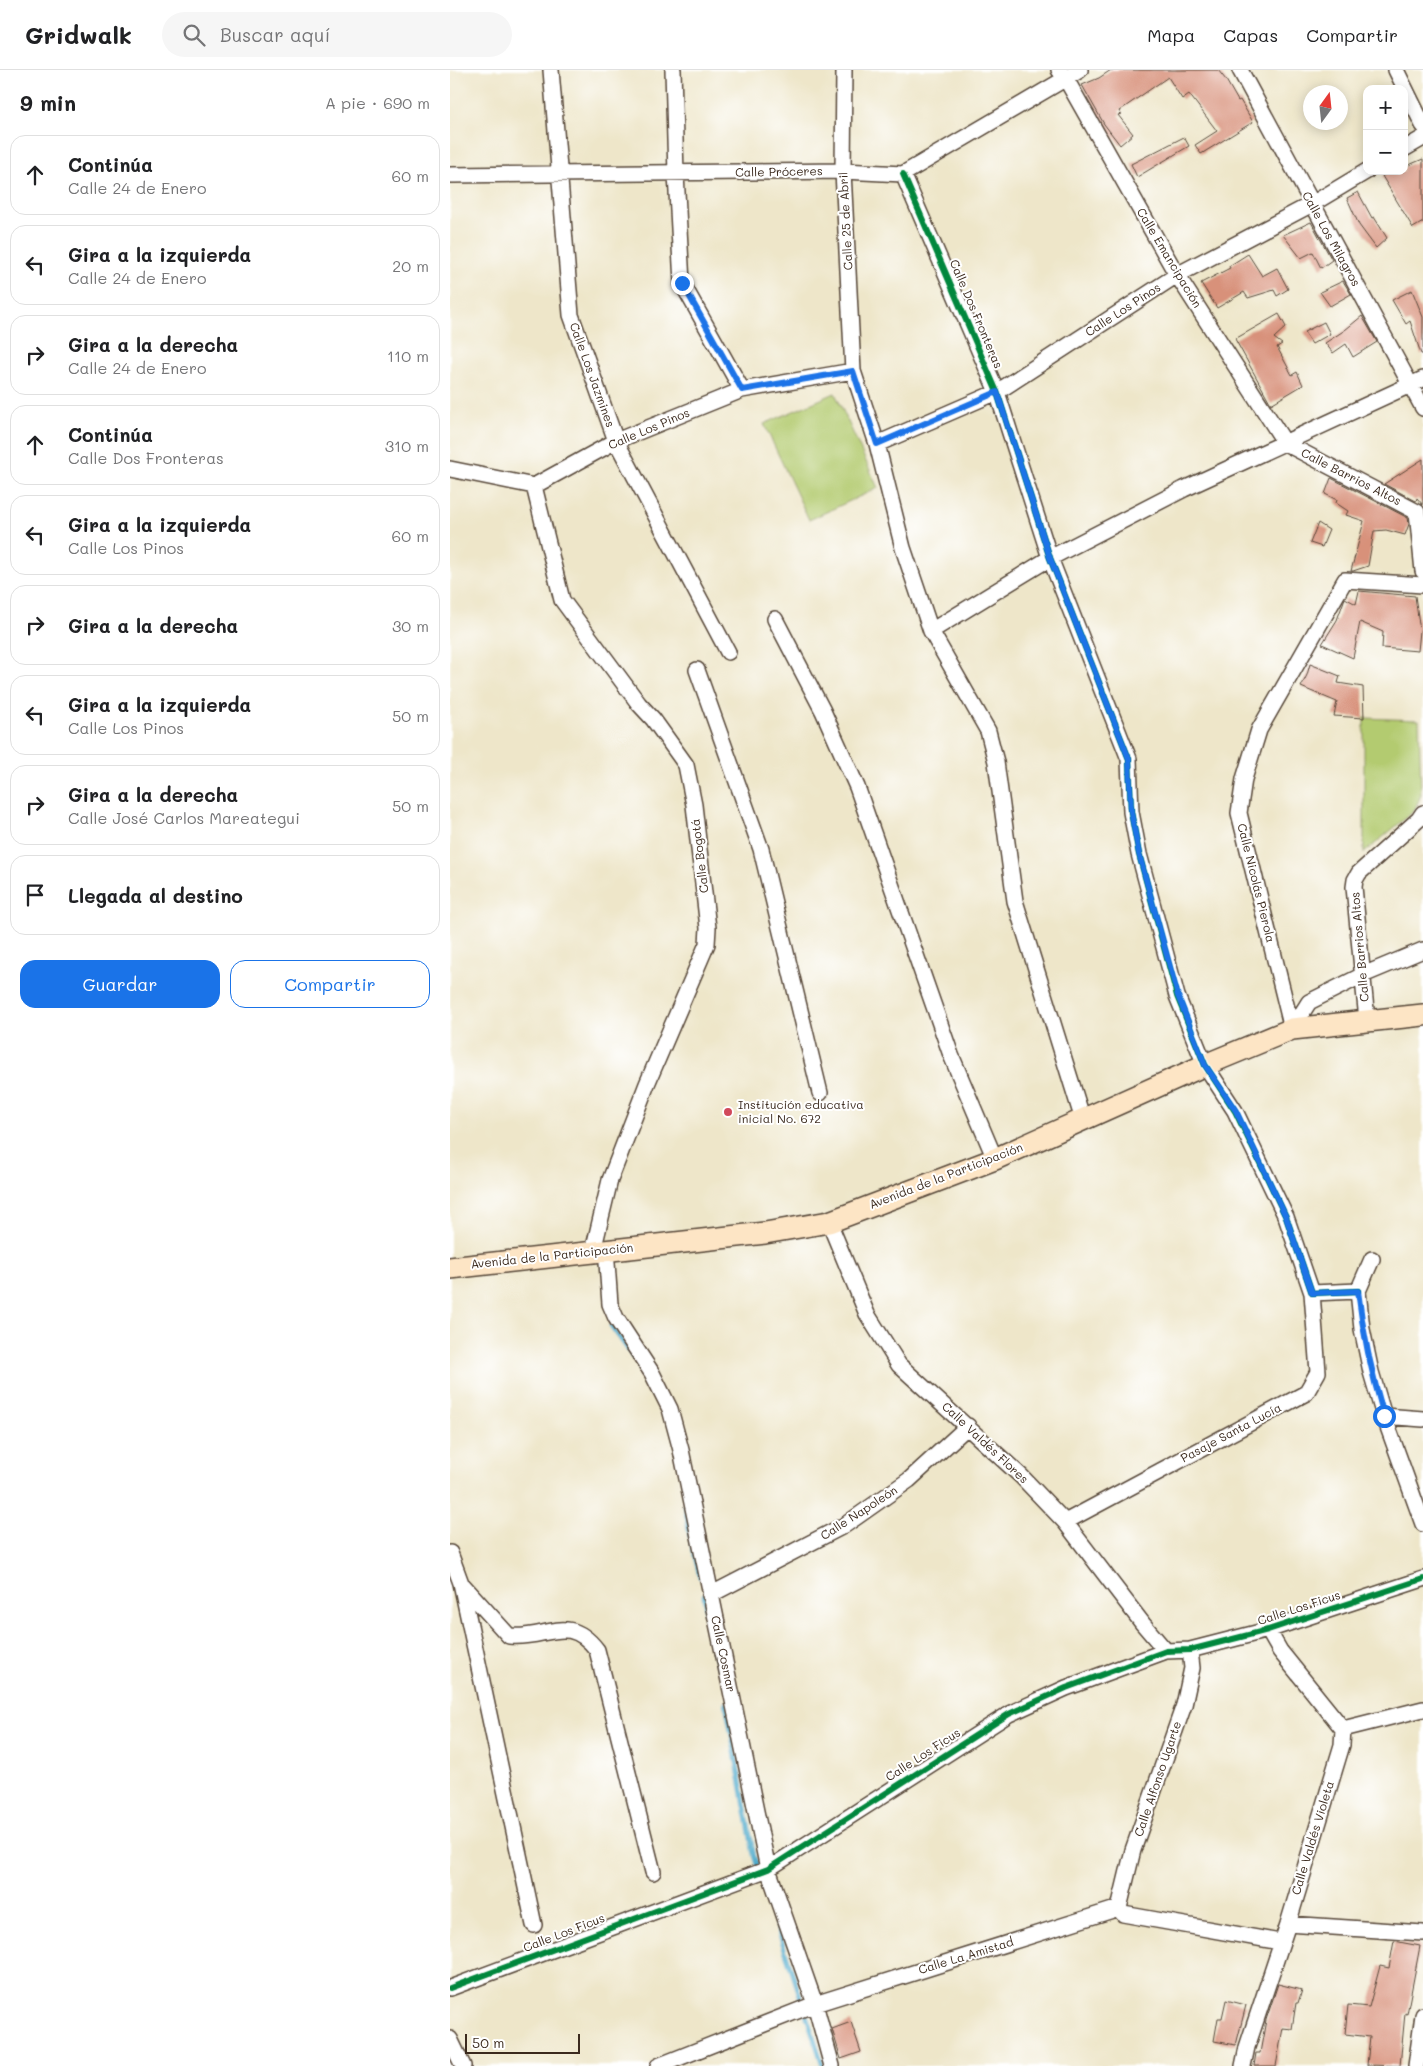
<!DOCTYPE html>
<html lang="es">
<meta charset="utf-8">
<style>
body{margin:0;font-family:Mali,sans-serif;background:#f6f6f6;color:#202124}
.controls{position:absolute;right:15px;top:15px;display:grid;overflow:hidden;border-radius:10px;box-shadow:0 2px 12px #0003}
.controls button{width:45px;height:45px;display:grid;place-items:center;padding:0;border:0;border-bottom:1px solid #e0e0e0;background:#fff;color:#202124;font:25px sans-serif}
.compass{position:absolute;left:853px;top:15px;width:45px;height:45px;border-radius:50%;background:#fff;box-shadow:0 2px 12px #0003;rotate:15deg}
.scale{position:absolute;left:15px;bottom:12px;width:115px;box-sizing:border-box;padding-left:5px;border:2px solid #3b2a1e;border-top:0;font-size:14px;line-height:18px;white-space:nowrap;color:#3b2a1e;-webkit-text-stroke:4px #fff;paint-order:stroke}
.stop{position:absolute;width:15px;height:15px;margin:-11px;border:4px solid #1a73e8;border-radius:50%;background:#fff}
.stop.end{background:#1a73e8;border-color:#fff;box-shadow:0 1px 5px #0008}
.list{margin:0;padding:0;list-style:none}
h2{display:flex;justify-content:space-between;align-items:center;height:65px;margin:0;padding:0 20px;font-size:21px}
h2 small{font-size:16px;font-weight:400;color:#757577}
.list li{display:grid;grid-template-columns:32px 1fr auto;gap:15px;align-items:center;box-sizing:border-box;height:80px;margin:0 10px 10px;padding:0 10px;border:1px solid #e0e0e0;border-radius:15px}
.list b{display:block;font-size:19px;white-space:nowrap}
.list p{margin:0;font-size:16px;white-space:nowrap;color:#757577}
.list em{font-size:16px;font-style:normal;color:#757577}
.actions{display:flex;gap:10px;padding:15px 20px}
.actions a{flex:1;padding:11px 0;border:1px solid #1a73e8;border-radius:15px;text-align:center;font-size:18px;color:#1a73e8}
.actions .main{background:#1a73e8;color:#fff}
.icon{flex:none;width:28px;height:28px;fill:none;stroke:currentColor;stroke-width:2;stroke-linecap:round;stroke-linejoin:round}
.map{position:relative;flex:none;width:973px;height:1996px;overflow:hidden}
header{display:flex;align-items:center;gap:30px;box-sizing:border-box;height:70px;padding:0 25px;background:#fff;border-bottom:1px solid #e0e0e0}
header strong{font-size:24px}
nav{display:flex;gap:28px;margin-inline-start:auto;font-size:18px}
.search{width:350px;height:45px;background:#f6f6f6;display:flex;align-items:center;gap:12px;box-sizing:border-box;padding:0 18px;border-radius:28px;color:#757577;font-size:19px}
main{display:flex}
aside{flex:1;background:#fff}
.map>svg:first-child{display:block}
.green{fill:#b3cb70;stroke:#777a47}
.lines{fill:none;stroke-linecap:round;stroke-linejoin:round}
.stream{stroke:#4ca9ca;stroke-width:4.5}
.building{fill:#d8917a}
.minor-casing{stroke:#564638;stroke-width:18}
.secondary-casing{stroke:#564638;stroke-width:24}
.minor{stroke:#fff;stroke-width:15}
.secondary{stroke:#fde5c5;stroke-width:21}
.cycleway-casing{stroke:#fff;stroke-width:9}
.cycleway{stroke:#00873e;stroke-width:6}
.route{stroke:#1a73e8;stroke-width:6}
.poi-dot{fill:#d1495b;stroke:#fff;stroke-width:2}
.labels{text-anchor:middle;stroke-width:4;stroke-linejoin:round;paint-order:stroke}
.street-label{font-size:12px;fill:#3b2a1e;stroke:#fff}
.poi-label{font-size:12px;fill:#3b2a1e;stroke:#fff;text-anchor:start}
</style>
<header>
<strong>Gridwalk</strong>
<div class="search"><svg class="icon" aria-label="search" viewBox="0 0 24 24"><circle cx="10" cy="10" r="6"/><path d="M15 15l6 6"/></svg>Buscar aquí</div>
<nav><a>Mapa</a><a>Capas</a><a>Compartir</a></nav>
</header>
<main>
<aside>
<h2>9 min<small>A pie · 690 m</small></h2>
<ul class="list">
<li><svg class="icon" aria-label="ahead" viewBox="0 0 24 24"><path d="M12 20V5M6 11l6-6 6 6"/></svg><div><b>Continúa</b><p>Calle 24 de Enero</p></div><em>60 m</em></li>
<li><svg class="icon" aria-label="left" viewBox="0 0 24 24"><path d="M17 20v-9H6M10 6l-5 5 5 5"/></svg><div><b>Gira a la izquierda</b><p>Calle 24 de Enero</p></div><em>20 m</em></li>
<li><svg class="icon" aria-label="right" viewBox="0 0 24 24"><path d="M7 20v-9h11M14 6l5 5-5 5"/></svg><div><b>Gira a la derecha</b><p>Calle 24 de Enero</p></div><em>110 m</em></li>
<li><svg class="icon" aria-label="ahead" viewBox="0 0 24 24"><path d="M12 20V5M6 11l6-6 6 6"/></svg><div><b>Continúa</b><p>Calle Dos Fronteras</p></div><em>310 m</em></li>
<li><svg class="icon" aria-label="left" viewBox="0 0 24 24"><path d="M17 20v-9H6M10 6l-5 5 5 5"/></svg><div><b>Gira a la izquierda</b><p>Calle Los Pinos</p></div><em>60 m</em></li>
<li><svg class="icon" aria-label="right" viewBox="0 0 24 24"><path d="M7 20v-9h11M14 6l5 5-5 5"/></svg><div><b>Gira a la derecha</b></div><em>30 m</em></li>
<li><svg class="icon" aria-label="left" viewBox="0 0 24 24"><path d="M17 20v-9H6M10 6l-5 5 5 5"/></svg><div><b>Gira a la izquierda</b><p>Calle Los Pinos</p></div><em>50 m</em></li>
<li><svg class="icon" aria-label="right" viewBox="0 0 24 24"><path d="M7 20v-9h11M14 6l5 5-5 5"/></svg><div><b>Gira a la derecha</b><p>Calle José Carlos Mareategui</p></div><em>50 m</em></li>
<li><svg class="icon" aria-label="arrive" viewBox="0 0 24 24"><path d="M6 21V4h12l-3 4 3 4H6"/></svg><div><b>Llegada al destino</b></div></li>
</ul>
<div class="actions"><a class="main">Guardar</a><a>Compartir</a></div>
</aside>
<div class="map">
<svg width="973" height="1996" viewBox="0 0 973 1996">
<rect width="100%" height="100%" fill="#fff"/>
<filter id="ink" filterUnits="userSpaceOnUse"><feTurbulence type="fractalNoise" baseFrequency=".02" numOctaves="2"/><feDisplacementMap in="SourceGraphic" scale="10" xChannelSelector="R" yChannelSelector="G"/><feConvolveMatrix kernelMatrix="1 2 1 2 8 2 1 2 1" color-interpolation-filters="sRGB"/></filter>
<filter id="wash" filterUnits="userSpaceOnUse"><feTurbulence type="fractalNoise" baseFrequency=".0096" numOctaves="4" result="noise"/><feDisplacementMap in="SourceGraphic" scale="20" xChannelSelector="R" yChannelSelector="G"/><feGaussianBlur stdDeviation="1.12" result="paint"/><feColorMatrix in="noise" values="0 0 0 0 0 0 0 0 0 0 0 0 0 0 0 0 0 1.4 0 .05"/><feComposite in="paint" operator="in"/></filter>
<g filter="url(#wash)">
<rect width="100%" height="100%" fill="#eee6c9"/>
<path class="green" d="M 385,323 L 428,418 L 359,450 L 314,354 Z
M 914,648 L 969,650 L 971,725 L 964,741 L 914,783 Z"/>
<g class="lines">
<path class="stream" d="M 161,1256 L 183,1287
M 190,1298 L 205,1326
M 235,1434 L 240,1467 L 250,1507
M 254,1525 L 259,1566 L 269,1597
M 276,1634 L 304,1786 L 373,1996"/>
</g>
<g id="blocks">
<path class="building" d="M 661,0 L 768,0 L 776,10 L 788,31 L 790,30 L 803,52 L 751,84 L 745,75 L 767,61 L 739,24 L 732,29 L 718,7 L 669,41 L 671,44 L 668,45 L 683,64 L 670,75 L 654,54 L 632,15 L 649,8 Z
M 734,67 L 739,76 L 687,107 L 681,94 Z
M 973,89 L 973,152 L 963,158 L 932,106 L 944,101 L 954,101 L 954,97 Z
M 908,122 L 922,148 L 924,147 L 937,168 L 926,178 L 909,155 L 897,128 Z
M 861,152 L 882,190 L 871,198 L 863,182 L 851,188 L 833,165 Z
M 798,184 L 812,206 L 827,198 L 838,219 L 827,226 L 824,220 L 798,228 L 794,222 L 767,238 L 751,213 L 780,198 L 779,196 Z
M 893,211 L 901,224 L 880,236 L 870,222 Z
M 962,220 L 973,247 L 973,284 L 971,284 L 960,251 L 956,254 L 942,230 Z
M 829,244 L 836,257 L 824,268 L 832,274 L 827,277 L 842,305 L 847,302 L 853,315 L 821,334 L 785,269 Z
M 912,246 L 927,272 L 903,287 L 896,274 L 883,283 L 875,273 L 895,260 Z
M 874,252 L 880,264 L 862,274 L 854,262 Z
M 973,389 L 973,435 L 967,428 L 966,431 L 934,414 Z
M 881,408 L 958,448 L 959,454 L 955,465 L 936,460 L 924,461 L 918,496 L 903,501 L 901,501 L 914,451 L 896,445 L 898,441 L 886,433 L 887,430 L 875,424 Z
M 868,453 L 879,460 L 872,477 L 860,473 Z
M 909,521 L 965,526 L 970,561 L 968,581 L 932,578 L 933,562 L 910,552 L 903,588 L 872,574 L 887,550 L 895,528 L 906,534 Z
M 860,594 L 890,606 L 888,613 L 913,617 L 914,648 L 884,646 L 887,632 L 851,617 L 857,605 Z
M 944,1871 L 970,1876 L 957,1944 L 955,1943 L 950,1996 L 917,1995 L 920,1967 L 895,1964 L 898,1935 L 919,1937 L 930,1896 L 939,1898 Z
M 828,1914 L 852,1920 L 848,1933 L 846,1933 L 842,1959 L 833,1958 L 826,1996 L 804,1996 L 806,1983 L 810,1983 L 816,1950 Z
M 776,1930 L 796,1935 L 786,1975 L 764,1971 L 768,1948 L 772,1948 Z
M 401,1952 L 411,1982 L 391,1989 L 382,1959 Z"/>
</g>
</g>
<g filter="url(#ink)">
<use href="#blocks" fill-opacity="0" stroke="#564638" stroke-width="1"/>
<g class="lines">
<defs>
<path id="minor" d="M 101,0 L 121,245 L 166,371 L 278,582
M 223,0 L 226,104 L 232,213 L 292,320
M 394,0 L 393,101 L 403,301 L 427,374 L 453,478 L 481,561 L 538,661 L 546,692 L 565,831 L 633,1050
M 609,0 L 616,9 L 727,205 L 835,373 L 967,442 L 973,501
M 790,0 L 973,338
M 946,0 L 973,55
M 954,79 L 973,68
M 453,104 L 547,322 L 600,488 L 679,689 L 681,742 L 689,784 L 727,926 L 755,995 L 785,1041 L 836,1147 L 862,1223 L 908,1221
M 0,105 L 393,101 L 453,104 L 630,0
M 427,374 L 547,322 L 727,205 L 862,134 L 917,101
M 0,399 L 84,416 L 166,371 L 292,320 L 403,301
M 84,416 L 112,530 L 189,634 L 203,649 L 236,695 L 244,735 L 258,858 L 257,874 L 197,1014 L 160,1110 L 143,1181
M 325,549 L 373,641 L 407,717 L 501,985 L 545,1089
M 481,561 L 600,488 L 734,419 L 973,309
M 247,600 L 311,779 L 370,1023
M 917,950 L 904,817 L 905,810 L 909,803 L 969,749 L 973,743
M 842,959 L 789,743 L 794,709 L 809,660 L 895,510 L 973,515
M 842,959 L 859,932 L 913,905 L 973,880
M 379,1152 L 417,1244 L 449,1295 L 571,1406 L 615,1452 L 693,1554 L 716,1581
M 156,1179 L 160,1234 L 166,1248 L 202,1303 L 220,1339 L 231,1380 L 318,1799 L 365,1934 L 382,1996
M 922,1189 L 908,1221 L 912,1259 L 921,1302 L 934,1346 L 973,1454
M 934,1346 L 973,1349
M 615,1452 L 856,1323 L 868,1302 L 862,1223
M 0,1483 L 11,1513 L 84,1855
M 11,1513 L 59,1566 C 97,1570 118,1542 147,1580 L 203,1802
M 260,1525 L 395,1455 L 459,1410 L 518,1356
M 893,1659 L 973,1639
M 669,1838 L 683,1780 L 734,1635 L 742,1598 L 740,1580
M 669,1838 L 673,1844 L 830,1872
M 838,1854 L 973,1863
M 0,1918 L 318,1799 L 559,1644 L 616,1618 L 716,1581 L 740,1580 L 818,1560 L 973,1509
M 0,1969 L 13,1996
M 208,1996 L 365,1934 L 669,1838
M 793,1996 L 797,1977 L 838,1854 L 892,1675 L 893,1659 L 830,1581 L 818,1560
M 966,1996 L 973,1945"/>
<path id="secondary" d="M 0,1198 L 315,1163 L 379,1152 L 545,1089 L 755,995 L 842,959 L 973,945"/>
</defs>
<use href="#minor" class="minor-casing"/>
<use href="#secondary" class="secondary-casing"/>
<use href="#minor" class="minor"/>
<use href="#secondary" class="secondary"/>
<defs>
<path id="cycleway" d="M 453,104 L 547,322 L 600,488 L 679,689 L 681,742 L 689,784 L 727,926 L 755,995 L 785,1041 L 836,1147 L 862,1223 L 908,1221
M 0,1918 L 318,1799 L 559,1644 L 616,1618 L 716,1581 L 740,1580 L 818,1560 L 973,1509"/>
</defs>
<use href="#cycleway" class="cycleway-casing"/>
<use href="#cycleway" class="cycleway"/>
</g>
</g>
<g class="lines" filter="url(#ink)">
<path class="route" d="M 232,213 L 292,320 L 403,301 L 427,374 L 547,322 L 600,488 L 679,689 L 681,742 L 689,784 L 728,926 L 755,995 L 786,1041 L 836,1147 L 862,1223 L 908,1221 C 913,1264 922,1305 934,1346"/>
</g>
<circle class="poi-dot" cx="278" cy="1042" r="5"/>
<g class="labels">
<g class="street-label">
<text transform="translate(329 102) rotate(-1)" y="4">Calle Próceres</text>
<text transform="translate(396 151) rotate(-93)" y="4">Calle 25 de Abril</text>
<text transform="translate(881 169) rotate(61)" y="4">Calle Los Milagros</text>
<text transform="translate(719 188) rotate(59)" y="4">Calle Emancipación</text>
<text transform="translate(673 240) rotate(-33)" y="4">Calle Los Pinos</text>
<text transform="translate(526 244) rotate(67)" y="4">Calle Dos Fronteras</text>
<text transform="translate(142 305) rotate(70)" y="4">Calle Los Jazmines</text>
<text transform="translate(199 359) rotate(-23)" y="4">Calle Los Pinos</text>
<text transform="translate(901 407) rotate(27)" y="4">Calle Barrios Altos</text>
<text transform="translate(250 786) rotate(-97)" y="4">Calle Bogotá</text>
<text transform="translate(806 813) rotate(76)" y="4">Calle Nicolás Pierola</text>
<text transform="translate(910 877) rotate(-95)" y="4">Calle Barrios Altos</text>
<text transform="translate(496 1106) rotate(-21)" y="4">Avenida de la Participación</text>
<text transform="translate(102 1186) rotate(-6)" y="4">Avenida de la Participación</text>
<text transform="translate(781 1363) rotate(-28)" y="4">Pasaje Santa Lucía</text>
<text transform="translate(535 1373) rotate(43)" y="4">Calle Valdés Flores</text>
<text transform="translate(409 1443) rotate(-33)" y="4">Calle Napoleón</text>
<text transform="translate(849 1538) rotate(-18)" y="4">Calle Los Ficus</text>
<text transform="translate(273 1584) rotate(78)" y="4">Calle Cosmar</text>
<text transform="translate(473 1685) rotate(-33)" y="4">Calle Los Ficus</text>
<text transform="translate(708 1709) rotate(-71)" y="4">Calle Alfonso Ugarte</text>
<text transform="translate(863 1768) rotate(-73)" y="4">Calle Valdés Violeta</text>
<text transform="translate(114 1863) rotate(-21)" y="4">Calle Los Ficus</text>
<text transform="translate(516 1886) rotate(-17)" y="4">Calle La Amistad</text>
</g>
<g class="poi-label">
<text x="288" y="1039">Institución educativa<tspan x="288" dy="14">inicial No. 672</tspan></text>
</g>
</g>
</svg>
<div class="controls">
<button>+</button>
<button>−</button>
</div>
<svg class="compass" viewBox="-18 -18 36 36"><path d="M0-13l5 13h-10z" fill="#e53935"/><path d="M0 13l5-13h-10z" fill="#757577"/></svg>
<div class="scale">50 m</div>
<div class="stop" style="left:934px;top:1346px"></div>
<div class="stop end" style="left:232px;top:213px"></div>
</div>
</main>
